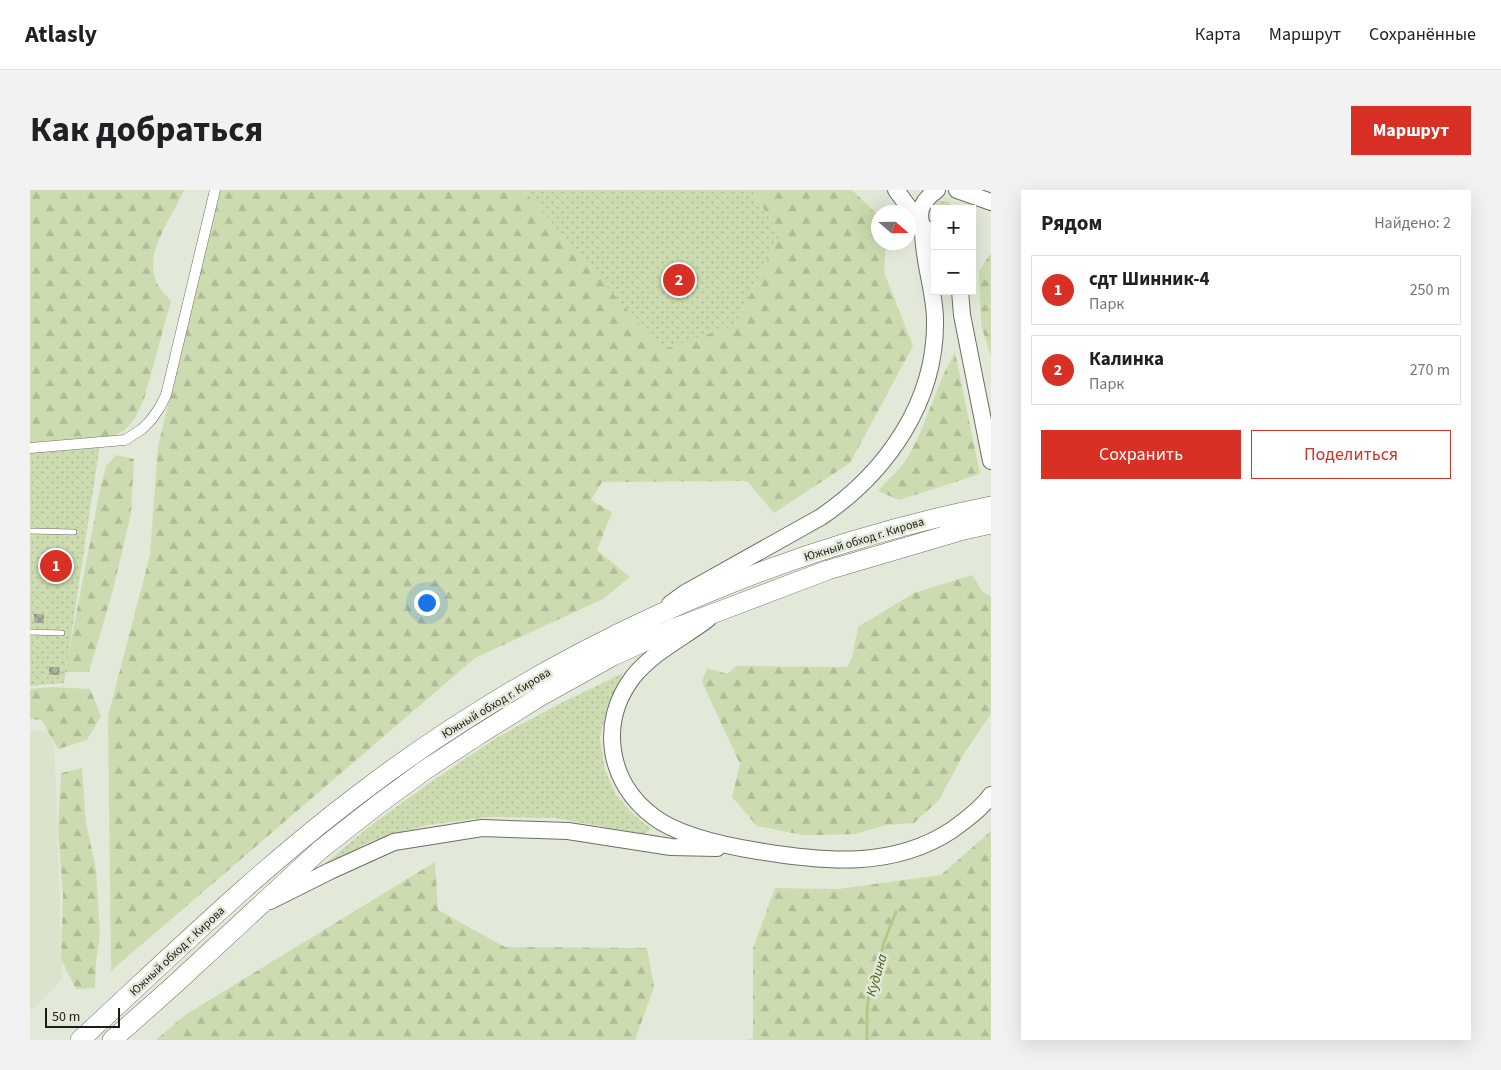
<!DOCTYPE html>
<html lang="ru">
<meta charset="utf-8">
<style>
body{margin:0;font-family:"Source Sans 3",sans-serif;background:#f2f2f2;color:#202124}
.controls{position:absolute;right:15px;top:15px;display:grid;overflow:hidden;border-radius:0px;box-shadow:0 5px 20px #0002}
.controls button{width:45px;height:45px;display:grid;place-items:center;padding:0;border:0;border-bottom:1px solid #e0e0e0;background:#fff;color:#202124;font:25px sans-serif}
.compass{position:absolute;left:841px;top:15px;width:45px;height:45px;border-radius:50%;background:#fff;box-shadow:0 5px 20px #0002;rotate:110deg}
.scale{position:absolute;left:15px;bottom:12px;width:75px;box-sizing:border-box;padding-left:5px;border:2px solid #1b1d17;border-top:0;font-size:14px;line-height:18px;white-space:nowrap;color:#1b1d17;-webkit-text-stroke:4px #e3e9d9;paint-order:stroke}
.you{position:absolute;left:396px;top:412px;width:18px;height:18px;margin:-12px;border:4px solid #fff;border-radius:50%;background:#1a73e8;box-shadow:0 0 0 8px #1a73e833}
.badge{display:grid;place-items:center;width:32px;height:32px;border-radius:50%;background:#d93025;color:#fff;font-size:16px;font-weight:700}
.pin{position:absolute;translate:-50% -50%;border:2px solid #fff;box-shadow:0 1px 5px #0006}
.list{margin:0;padding:0;list-style:none}
h2{display:flex;justify-content:space-between;align-items:center;height:65px;margin:0;padding:0 20px;font-size:21px}
h2 small{font-size:16px;font-weight:400;color:#757577}
.list li{display:grid;grid-template-columns:32px 1fr auto;gap:15px;align-items:center;box-sizing:border-box;height:70px;margin:0 10px 10px;padding:0 10px;border:1px solid #e0e0e0;border-radius:0px}
.list b{display:block;font-size:19px;white-space:nowrap}
.list p{margin:0;font-size:16px;white-space:nowrap;color:#757577}
.list em{font-size:16px;font-style:normal;color:#757577}
.actions{display:flex;gap:10px;padding:15px 20px}
.actions a{flex:1;padding:11px 0;border:1px solid #d93025;border-radius:0px;text-align:center;font-size:18px;color:#d93025}
.actions .main{background:#d93025;color:#fff}
.map{position:relative;flex:none;width:961px;height:850px;overflow:hidden;border-radius:0px}
header{display:flex;align-items:center;gap:30px;box-sizing:border-box;height:70px;padding:0 25px;background:#fff;border-bottom:1px solid #e0e0e0}
header strong{font-size:24px}
nav{display:flex;gap:28px;margin-inline-start:auto;font-size:18px}
.intro{display:flex;align-items:center;justify-content:space-between;box-sizing:border-box;height:120px;padding:0 30px}
h1{margin:0;font-size:35px}
.button{padding:12px 22px;border-radius:0px;background:#d93025;color:#fff;font-size:18px;font-weight:700}
main{display:flex;gap:30px;padding:0 30px}
aside{flex:1;background:#fff;border-radius:0px;box-shadow:0 5px 20px #0002}
.map>svg:first-child{display:block}
.built{fill:#dae3cb}
.grass{fill:url(#grass-dots)}
.forest{fill:url(#forest-firs)}
.lines{fill:none;stroke-linecap:round;stroke-linejoin:round}
.stream{stroke:#b4c988;stroke-width:3}
.building{fill:url(#building-cross-hatch)}
.lane-casing{stroke:#6b7062;stroke-width:6}
.street-casing{stroke:#6b7062;stroke-width:11}
.primary-casing{stroke:#6b7062;stroke-width:18}
.highway-casing{stroke:#6b7062;stroke-width:20}
.lane{stroke:#fff;stroke-width:5}
.street{stroke:#fff;stroke-width:10}
.primary{stroke:#fff;stroke-width:16}
.highway{stroke:#fff;stroke-width:19}
.labels{text-anchor:middle;stroke-width:5;stroke-linejoin:round;paint-order:stroke}
.street-label{font-size:12px;fill:#1b1d17;stroke:#e3e9d9}
.water-label{font-size:14px;font-style:italic;fill:#485a14;stroke:#e3e9d9}
</style>
<header>
<strong>Atlasly</strong>
<nav><a>Карта</a><a>Маршрут</a><a>Сохранённые</a></nav>
</header>
<div class="intro"><h1>Как добраться</h1><a class="button">Маршрут</a></div>
<main>
<div class="map">
<svg width="961" height="850" viewBox="0 0 961 850">
<defs>
<pattern id="grass-dots" width="8" height="8" patternUnits="userSpaceOnUse" patternTransform="scale(1.25)"><rect width="8" height="8" fill="#cddcb0"/><path d="M2 2h.1M6 6h.1" fill="none" stroke="#afbc97" stroke-width="1.8" stroke-linecap="round"/></pattern>
<pattern id="forest-firs" width="22" height="20" patternUnits="userSpaceOnUse" patternTransform="scale(1.25)"><rect width="22" height="20" fill="#cddcb0"/><path d="M5 1l3.5 6h-7zM16 11l3.5 6h-7z" fill="#afbc97"/></pattern>
<pattern id="building-cross-hatch" width="8" height="8" patternUnits="userSpaceOnUse" patternTransform="scale(1.25)"><rect width="8" height="8" fill="#acb2a2"/><path d="M0 0l8 8M0 8l8-8" fill="none" stroke="#8b9083"/></pattern>
</defs>
<rect width="100%" height="100%" fill="#e3e9d9"/>
<path class="built" d="M 24,540 L 32,789 L 0,821 L 0,541 Z"/>
<path class="grass" d="M 493,0 L 722,0 L 750,45 L 705,135 L 632,161 Z
M 911,11 L 919,12 L 925,19 L 905,19 L 905,32 C 898,23 901,14 911,11 Z
M 70,254 L 34,493 L 0,496 L 0,259 Z
M 593,483 L 578,514 L 570,548 L 575,580 L 586,605 L 601,622 L 621,639 L 615,644 L 524,628 L 459,627 L 398,635 L 342,651 L 291,677 L 340,636 L 398,594 L 466,548 L 531,513 Z"/>
<path class="forest" d="M 0,0 L 154,0 C 143,27 112,63 127,93 C 130,100 137,106 141,111 L 114,209 L 105,228 L 95,240 L 81,247 L 0,255 Z
M 188,0 L 493,0 L 632,160 L 705,135 L 750,45 L 722,0 L 822,0 L 848,25 L 848,52 L 856,53 L 854,82 L 883,156 L 820,273 L 744,323 L 717,291 L 572,292 L 561,310 L 582,322 L 567,360 L 600,387 L 573,409 L 445,468 L 81,781 L 78,526 L 120,365 L 128,256 L 178,52 Z
M 959,65 L 961,65 L 961,167 L 951,135 L 949,82 Z
M 925,162 L 950,284 L 869,310 L 848,301 C 858,289 872,278 879,265 C 898,232 906,194 925,162 Z
M 86,265 L 104,269 L 101,324 L 83,400 L 59,482 L 35,482 L 71,295 L 76,276 Z
M 942,385 L 953,402 L 961,406 L 961,524 L 934,563 L 909,610 L 884,633 L 856,635 L 825,644 L 796,645 L 772,645 L 727,636 L 702,607 L 710,574 L 672,492 L 677,478 L 697,484 L 706,476 L 817,477 L 822,468 L 828,437 L 884,403 Z
M 21,497 L 60,499 L 71,526 L 57,550 L 28,559 L 12,530 L 0,529 L 0,499 Z
M 52,578 L 56,632 L 66,680 L 70,743 L 66,772 L 65,798 L 46,799 L 31,769 L 33,704 L 28,640 L 31,583 Z
M 961,641 L 961,850 L 714,850 L 723,849 L 723,758 L 745,698 L 808,699 L 911,685 Z
M 405,672 L 408,720 L 475,757 L 617,758 L 624,797 L 605,850 L 126,850 L 155,825 Z"/>
<g class="lines">
<path class="stream" d="M 837,850 L 837,822 L 839,800 L 849,773 L 854,752 L 866,722"/>
</g>
<path class="building" d="M 4,424 L 14,424 L 14,433 L 4,433 Z
M 19,477 L 29,477 L 30,485 L 19,485 Z"/>
<g class="lines">
<defs>
<path id="lane" d="M 0,341 L 44,342
M 0,442 L 32,443"/>
<path id="street" d="M 0,258 L 95,250 L 112,239 L 121,230 L 130,217 L 136,205 L 185,0"/>
<path id="primary" d="M 866,0 L 891,34
M 927,0 L 961,12
M 905,44 L 893,37 C 885,22 894,9 907,0
M 930,101 L 932,125 L 961,271
M 640,414 L 655,403 L 791,327 C 857,282 907,211 905,128 C 904,97 892,68 893,37
M 678,429 C 653,448 623,462 603,487 C 568,533 578,593 624,627 C 649,646 697,656 728,661 C 794,672 863,679 922,640 C 936,630 951,619 961,605
M 240,711 L 300,681 L 364,652 L 452,638 L 538,641 L 641,657 L 687,658"/>
<path id="highway" d="M 50,850 C 141,766 230,679 329,604 C 514,463 732,362 961,316
M 82,850 L 143,796 L 290,660 L 346,616 L 395,580 L 450,544 L 511,506 L 583,466 L 645,438 L 798,380 L 934,340 L 961,334"/>
</defs>
<use href="#lane" class="lane-casing"/>
<use href="#street" class="street-casing"/>
<use href="#primary" class="primary-casing"/>
<use href="#highway" class="highway-casing"/>
<use href="#lane" class="lane"/>
<use href="#street" class="street"/>
<use href="#primary" class="primary"/>
<use href="#highway" class="highway"/>
</g>
<g class="labels">
<g class="street-label">
<text transform="translate(834 349) rotate(-17)" y="4">Южный обход г. Кирова</text>
<text transform="translate(466 513) rotate(-31)" y="4">Южный обход г. Кирова</text>
<text transform="translate(147 761) rotate(-43)" y="4">Южный обход г. Кирова</text>
</g>
<g class="water-label">
<text transform="translate(846 785) rotate(-74)" y="5">Кудина</text>
</g>
</g>
</svg>
<div class="controls">
<button>+</button>
<button>−</button>
</div>
<svg class="compass" viewBox="-18 -18 36 36"><path d="M0-13l5 13h-10z" fill="#e53935"/><path d="M0 13l5-13h-10z" fill="#757577"/></svg>
<div class="scale">50 m</div>
<div class="you"></div>
<div class="pin badge" style="left:26px;top:376px">1</div>
<div class="pin badge" style="left:649px;top:90px">2</div>
</div>
<aside>
<h2>Рядом<small>Найдено: 2</small></h2>
<ul class="list">
<li><span class="badge">1</span><div><b>сдт Шинник-4</b><p>Парк</p></div><em>250 m</em></li>
<li><span class="badge">2</span><div><b>Калинка</b><p>Парк</p></div><em>270 m</em></li>
</ul>
<div class="actions"><a class="main">Сохранить</a><a>Поделиться</a></div>
</aside>
</main>
